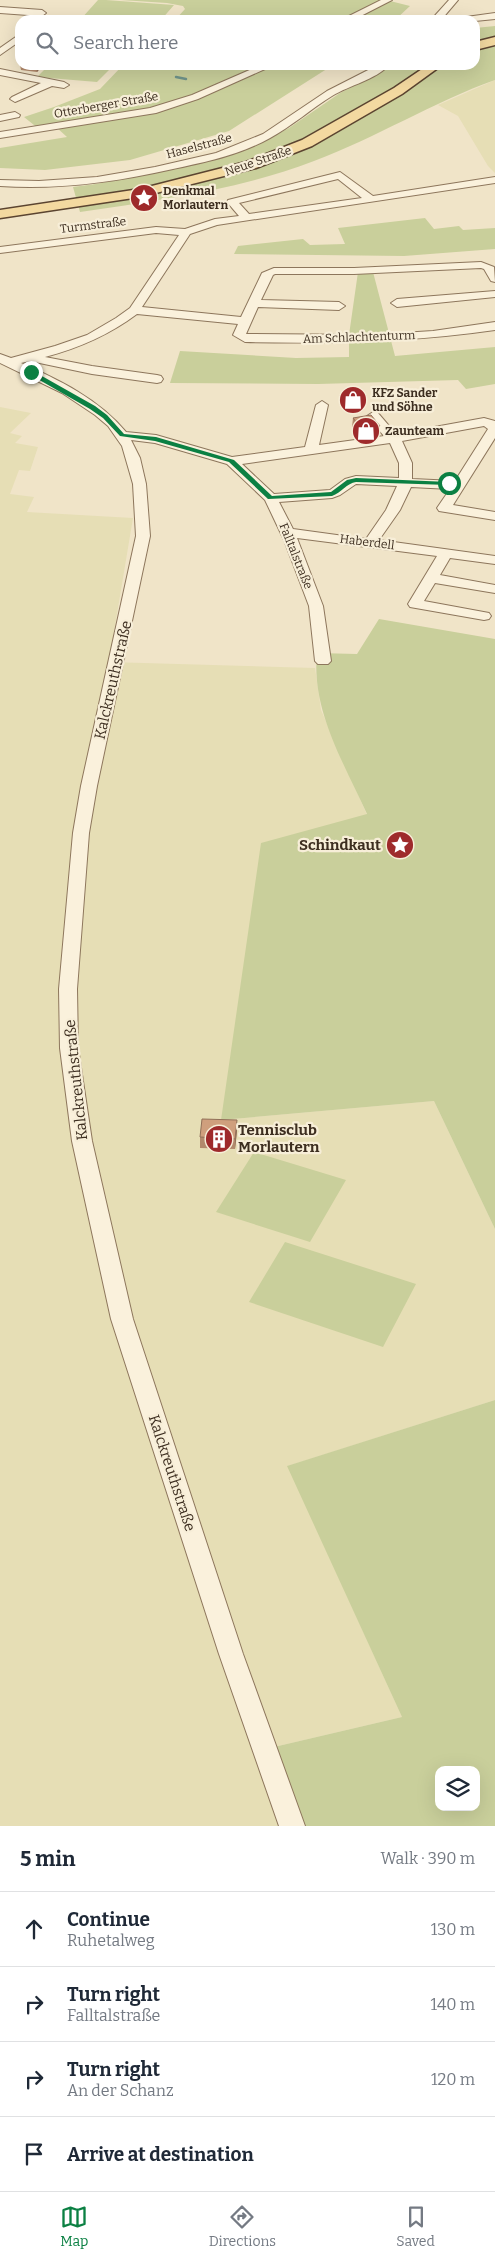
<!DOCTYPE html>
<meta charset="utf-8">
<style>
body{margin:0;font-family:Bitter,serif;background:#f6f6f7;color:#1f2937}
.controls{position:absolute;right:15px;bottom:15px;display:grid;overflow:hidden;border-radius:10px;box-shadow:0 5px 20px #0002}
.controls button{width:45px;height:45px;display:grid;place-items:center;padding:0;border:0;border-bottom:1px solid #e0e1e3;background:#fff;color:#1f2937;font:25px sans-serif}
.stop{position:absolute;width:15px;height:15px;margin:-11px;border:4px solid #0b8043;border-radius:50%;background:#fff}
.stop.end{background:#0b8043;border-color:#fff;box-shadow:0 1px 5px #0008}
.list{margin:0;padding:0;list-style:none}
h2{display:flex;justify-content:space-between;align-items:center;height:65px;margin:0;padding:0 20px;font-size:21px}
h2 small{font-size:16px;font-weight:400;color:#747a83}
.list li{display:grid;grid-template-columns:32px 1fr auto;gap:15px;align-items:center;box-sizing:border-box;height:75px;padding:0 20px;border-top:1px solid #e0e1e3}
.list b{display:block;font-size:19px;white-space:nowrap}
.list p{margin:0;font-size:16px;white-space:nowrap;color:#747a83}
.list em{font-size:16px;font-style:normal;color:#747a83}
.icon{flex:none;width:28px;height:28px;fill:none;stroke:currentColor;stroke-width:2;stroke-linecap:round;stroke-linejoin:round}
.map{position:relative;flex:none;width:495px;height:1826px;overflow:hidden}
.search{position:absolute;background:#fff;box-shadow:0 5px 20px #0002;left:15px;right:15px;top:15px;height:55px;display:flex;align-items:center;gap:12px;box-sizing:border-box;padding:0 18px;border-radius:15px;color:#747a83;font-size:19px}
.sheet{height:365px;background:#fff}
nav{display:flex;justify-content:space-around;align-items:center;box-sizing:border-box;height:70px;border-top:1px solid #e0e1e3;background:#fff;font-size:14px;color:#747a83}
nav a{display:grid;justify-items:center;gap:2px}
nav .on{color:#0b8043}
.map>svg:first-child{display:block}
.farmland{fill:#e6deb5}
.green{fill:#c9cf9b;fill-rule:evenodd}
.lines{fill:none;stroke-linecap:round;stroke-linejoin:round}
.stream{stroke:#6f938a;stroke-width:2.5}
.minor-casing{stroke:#8d765c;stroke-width:2}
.major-casing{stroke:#5b4430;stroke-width:3}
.minor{fill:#faf1dc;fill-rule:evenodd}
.major{fill:#f3d9a0;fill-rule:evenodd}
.wall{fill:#b2896c}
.shaded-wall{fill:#916f58}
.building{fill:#cf9f7d;stroke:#916f58}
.route{fill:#0b8043}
.labels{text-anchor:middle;stroke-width:4.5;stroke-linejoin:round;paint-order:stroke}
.far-street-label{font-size:12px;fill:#3d2e20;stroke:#f7eed8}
.far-poi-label{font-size:12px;font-weight:bold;fill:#3d2e20;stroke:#f7eed8;text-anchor:start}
.street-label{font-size:15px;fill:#3d2e20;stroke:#f7eed8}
.poi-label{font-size:15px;font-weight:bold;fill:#3d2e20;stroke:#f7eed8;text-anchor:end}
</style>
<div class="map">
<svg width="495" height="1826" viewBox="0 0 495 1826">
<rect width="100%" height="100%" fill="#f0e4c8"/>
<path class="farmland" d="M 495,80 L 495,173 L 488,166 L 458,116 L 438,105 Z
M 0,407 L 31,413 L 10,433 L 22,436 L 15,443 L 38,447 L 30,471 L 19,470 L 10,494 L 34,497 L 27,512 L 133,518 L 109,662 L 315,668 L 321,710 L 367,815 L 221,1120 L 434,1101 L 495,1229 L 495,1400 L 288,1466 L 402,1717 L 274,1747 L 304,1826 L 0,1826 Z"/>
<path class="green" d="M 98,0 L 106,0 L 174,5 L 161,20 L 80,20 Z
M 121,0 L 383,0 L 360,13 L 390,1 L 410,6 L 395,20 L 175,20 L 185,9 L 183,6 L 167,3 Z
M 495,26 L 495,80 C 433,102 376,138 314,161 C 238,190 160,200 80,212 L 73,187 L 96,184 L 188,166 L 256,145 L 289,128 L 340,93 L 394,65 L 475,65 L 475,28 Z
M 49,65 L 114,65 L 97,82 L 37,77 Z
M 123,65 L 333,65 L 229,131 L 130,160 L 45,170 L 0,168 L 0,148 L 67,137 L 56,127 L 39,129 L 24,117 L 54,107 L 100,89 Z
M 425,218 L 434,229 L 459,226 L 463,230 L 495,228 L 495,249 L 404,256 L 234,254 L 238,246 L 303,239 L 310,245 L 345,244 L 338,228 Z
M 358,272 L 373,272 L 395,356 L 495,347 L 495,384 L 466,389 L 458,380 L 318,384 L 170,383 L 180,351 L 296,358 L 349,357 L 349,335 Z
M 379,619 L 495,639 L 495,1229 L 434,1101 L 221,1120 L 261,843 L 367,814 C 344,763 311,710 317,653 L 357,654 Z
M 254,1152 L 346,1180 L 310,1242 L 216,1212 Z
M 285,1242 L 416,1284 L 383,1347 L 249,1302 Z
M 495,1400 L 495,1826 L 304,1826 L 274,1747 L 402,1717 L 287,1466 ZM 439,1770 L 476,1770 L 476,1807 L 439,1807 Z"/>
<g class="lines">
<path class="stream" d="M 176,77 L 186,79"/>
<defs>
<path id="minor" d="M 381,0 L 392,0 L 353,20 L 341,20 Z
M 449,0 L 458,0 L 441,20 L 431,20 Z
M 0,7 L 42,10 L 46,13 L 42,16 L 0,13 Z
M 495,13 L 495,19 L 475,21 L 461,20 L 466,17 Z
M 20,34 L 20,41 L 0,55 L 0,48 Z
M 261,65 L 274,65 L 198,99 L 156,113 L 0,138 L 0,132 L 150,108 L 192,95 Z
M 378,65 L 389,65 C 375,80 350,85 332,96 C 311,109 292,126 270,138 C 240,155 206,162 173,169 C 116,182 59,190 0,186 L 0,180 L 39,181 L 97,177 L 155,167 L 216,153 L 263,134 L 327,91 Z
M 0,69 L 64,82 L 69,85 L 64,88 L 52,86 L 15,102 L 10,99 L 12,97 L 41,83 L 0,75 Z
M 15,112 L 20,115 L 19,117 L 0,121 L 0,115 Z
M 340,172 L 373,196 L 495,177 L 495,183 L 217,225 L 190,234 L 142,307 L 241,317 L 262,273 L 274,268 L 354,268 L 481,262 L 494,267 L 495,282 L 491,281 L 484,269 L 481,268 L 354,274 L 275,274 L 273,275 L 261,300 L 339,302 L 345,306 L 339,310 L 258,307 L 246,334 L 370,335 L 433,331 L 495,322 L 495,330 C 412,342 329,344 245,342 L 233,335 L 238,324 L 137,314 C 109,335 79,348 45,357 L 92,366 L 157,375 L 161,376 L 163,379 L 161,382 L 157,383 L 92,374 L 30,361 L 21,363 C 59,380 99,399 126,432 L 156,435 L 232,457 L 305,447 L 316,405 L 322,401 L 328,405 L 319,445 L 384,436 L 367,416 L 373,412 L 378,413 L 396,434 L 484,418 L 495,421 L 495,438 L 453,505 L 495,512 L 495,520 L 439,511 L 437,508 L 450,489 L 411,487 L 400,510 L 379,540 L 495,556 L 495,564 L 450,558 L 440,575 L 495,585 L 495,593 L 435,583 L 424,601 L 489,613 L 491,616 L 489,619 L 484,620 L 410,607 L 408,604 L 437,556 L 297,538 L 323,606 L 331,661 L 328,664 L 318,664 L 315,661 L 309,606 L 284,540 L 265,500 L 227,464 L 155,443 L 131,440 L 140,458 L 146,484 L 150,536 L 97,786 L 89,833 L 77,989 L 78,1048 L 92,1141 L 133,1319 L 243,1654 L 305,1826 L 279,1826 L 219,1654 L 111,1319 L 72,1141 L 60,1048 L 59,989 L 73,833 L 81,786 L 136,536 L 133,484 L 122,446 L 108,426 L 95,415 L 62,393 L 0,363 L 0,354 L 11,358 L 55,346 L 87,335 L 116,318 L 130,308 L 179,235 L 156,233 L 0,253 L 0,247 L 156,227 L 185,229 L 215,219 L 239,216 L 227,202 L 228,200 ZM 338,179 L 362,198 L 249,214 L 239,203 ZM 484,426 L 488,429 L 455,481 L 412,479 L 412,463 L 402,441 ZM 390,443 L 399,463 L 399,478 L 356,476 L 345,479 L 330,490 L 274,494 L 242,464 ZM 356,484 L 397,486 L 386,510 L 366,539 L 293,529 L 279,502 L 332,498 L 340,495 Z
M 495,291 L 495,297 L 397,307 L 391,303 L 397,299 Z"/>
<path id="major" d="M 495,37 L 495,45 L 475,50 L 475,42 Z
M 428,65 L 442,65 L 402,94 L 312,146 L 256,168 L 140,197 L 0,218 L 0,210 L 140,189 L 246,162 L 302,140 L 394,88 Z"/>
</defs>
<use href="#minor" class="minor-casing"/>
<use href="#major" class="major-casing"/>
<use href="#minor" class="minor"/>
<use href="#major" class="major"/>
</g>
<path class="wall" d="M 20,65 L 43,65 L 37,72 L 21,70 Z
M 353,418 L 380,435 L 361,437 L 352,427 Z
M 237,1131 L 235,1149 L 200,1148 L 200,1137 Z"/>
<path class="shaded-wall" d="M 36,65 L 43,65 L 37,72 Z
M 380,426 L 380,435 L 361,437 L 361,428 Z
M 237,1120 L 237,1131 L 235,1149 L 235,1139 Z"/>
<path class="building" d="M 371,415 L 380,426 L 361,428 L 353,418 Z
M 202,1119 L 237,1120 L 235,1139 L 200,1137 Z"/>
<path class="route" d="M 29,371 L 33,371 L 95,406 L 107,415 L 124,434 L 156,437 L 234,460 L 272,496 L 331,492 L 347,480 L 356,478 L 449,482 L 452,483 L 449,485 L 356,482 C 347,483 341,493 332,496 L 268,499 L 229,462 L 155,441 L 120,436 L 103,418 L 90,409 L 29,374 Z"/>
<defs>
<symbol id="sight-disc" viewBox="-11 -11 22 22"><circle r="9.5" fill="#9e2a2b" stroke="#f7eed8"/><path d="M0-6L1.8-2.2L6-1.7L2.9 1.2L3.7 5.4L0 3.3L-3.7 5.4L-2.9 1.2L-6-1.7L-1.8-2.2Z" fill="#fff"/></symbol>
<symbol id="shop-disc" viewBox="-11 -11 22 22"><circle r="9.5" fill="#9e2a2b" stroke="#f7eed8"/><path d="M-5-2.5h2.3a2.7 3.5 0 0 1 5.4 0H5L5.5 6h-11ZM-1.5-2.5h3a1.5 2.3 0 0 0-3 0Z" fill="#fff"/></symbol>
<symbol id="building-disc" viewBox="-11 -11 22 22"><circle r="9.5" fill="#9e2a2b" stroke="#f7eed8"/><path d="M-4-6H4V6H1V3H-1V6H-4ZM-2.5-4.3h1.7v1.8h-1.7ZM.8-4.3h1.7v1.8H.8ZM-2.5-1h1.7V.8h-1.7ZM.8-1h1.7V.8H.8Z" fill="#fff"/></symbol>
</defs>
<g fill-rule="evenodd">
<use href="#sight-disc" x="128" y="182" width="32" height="32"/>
<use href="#shop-disc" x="337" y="384" width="32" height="32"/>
<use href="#shop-disc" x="350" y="415" width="32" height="32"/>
<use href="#sight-disc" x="384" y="829" width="32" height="32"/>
<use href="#building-disc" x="203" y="1123" width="32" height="32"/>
</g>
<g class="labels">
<g class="far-street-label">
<text transform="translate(106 105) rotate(-10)" y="4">Otterberger Straße</text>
<text transform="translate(199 146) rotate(-15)" y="4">Haselstraße</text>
<text transform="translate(258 161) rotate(-19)" y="4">Neue Straße</text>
<text transform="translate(93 225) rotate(-7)" y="4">Turmstraße</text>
<text transform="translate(359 337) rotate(-2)" y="4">Am Schlachtenturm</text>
<text transform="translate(367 542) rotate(7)" y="4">Haberdell</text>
<text transform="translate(296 556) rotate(68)" y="4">Falltalstraße</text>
</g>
<g class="far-poi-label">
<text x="163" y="195">Denkmal<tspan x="163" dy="14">Morlautern</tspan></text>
<text x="372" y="397">KFZ Sander<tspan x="372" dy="14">und Söhne</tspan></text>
<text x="385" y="435">Zaunteam</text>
</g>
<g class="street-label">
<text transform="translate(113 680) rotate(-77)" y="5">Kalckreuthstraße</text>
<text transform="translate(76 1080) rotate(-96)" y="5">Kalckreuthstraße</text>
<text transform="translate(172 1473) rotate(72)" y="5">Kalckreuthstraße</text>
</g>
<g class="poi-label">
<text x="381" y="850">Schindkaut</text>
<text x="238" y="1135" text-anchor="start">Tennisclub<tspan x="238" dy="17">Morlautern</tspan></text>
</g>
</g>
</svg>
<div class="controls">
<button><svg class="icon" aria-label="layers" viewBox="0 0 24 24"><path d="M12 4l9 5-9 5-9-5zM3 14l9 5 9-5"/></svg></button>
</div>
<div class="stop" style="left:449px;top:483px"></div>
<div class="stop end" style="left:31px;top:372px"></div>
<div class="search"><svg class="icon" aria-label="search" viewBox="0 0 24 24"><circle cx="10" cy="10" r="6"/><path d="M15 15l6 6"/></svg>Search here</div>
</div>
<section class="sheet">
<h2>5 min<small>Walk · 390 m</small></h2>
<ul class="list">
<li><svg class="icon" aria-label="ahead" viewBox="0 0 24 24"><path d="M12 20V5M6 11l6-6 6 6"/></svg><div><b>Continue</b><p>Ruhetalweg</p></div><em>130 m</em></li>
<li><svg class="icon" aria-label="right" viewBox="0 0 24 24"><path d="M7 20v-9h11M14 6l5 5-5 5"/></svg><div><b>Turn right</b><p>Falltalstraße</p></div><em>140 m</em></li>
<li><svg class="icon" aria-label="right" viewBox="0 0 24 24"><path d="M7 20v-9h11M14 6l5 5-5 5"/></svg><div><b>Turn right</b><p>An der Schanz</p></div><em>120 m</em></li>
<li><svg class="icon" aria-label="arrive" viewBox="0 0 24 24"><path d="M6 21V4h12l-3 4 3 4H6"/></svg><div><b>Arrive at destination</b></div></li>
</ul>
</section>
<nav>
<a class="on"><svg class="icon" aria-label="map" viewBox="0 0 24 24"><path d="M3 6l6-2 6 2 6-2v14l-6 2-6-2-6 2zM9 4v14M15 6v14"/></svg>Map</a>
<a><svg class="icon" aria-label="directions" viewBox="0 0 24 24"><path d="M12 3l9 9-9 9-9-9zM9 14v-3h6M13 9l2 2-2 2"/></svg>Directions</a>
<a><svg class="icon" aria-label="saved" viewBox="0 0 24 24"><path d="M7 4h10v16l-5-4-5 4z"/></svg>Saved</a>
</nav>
